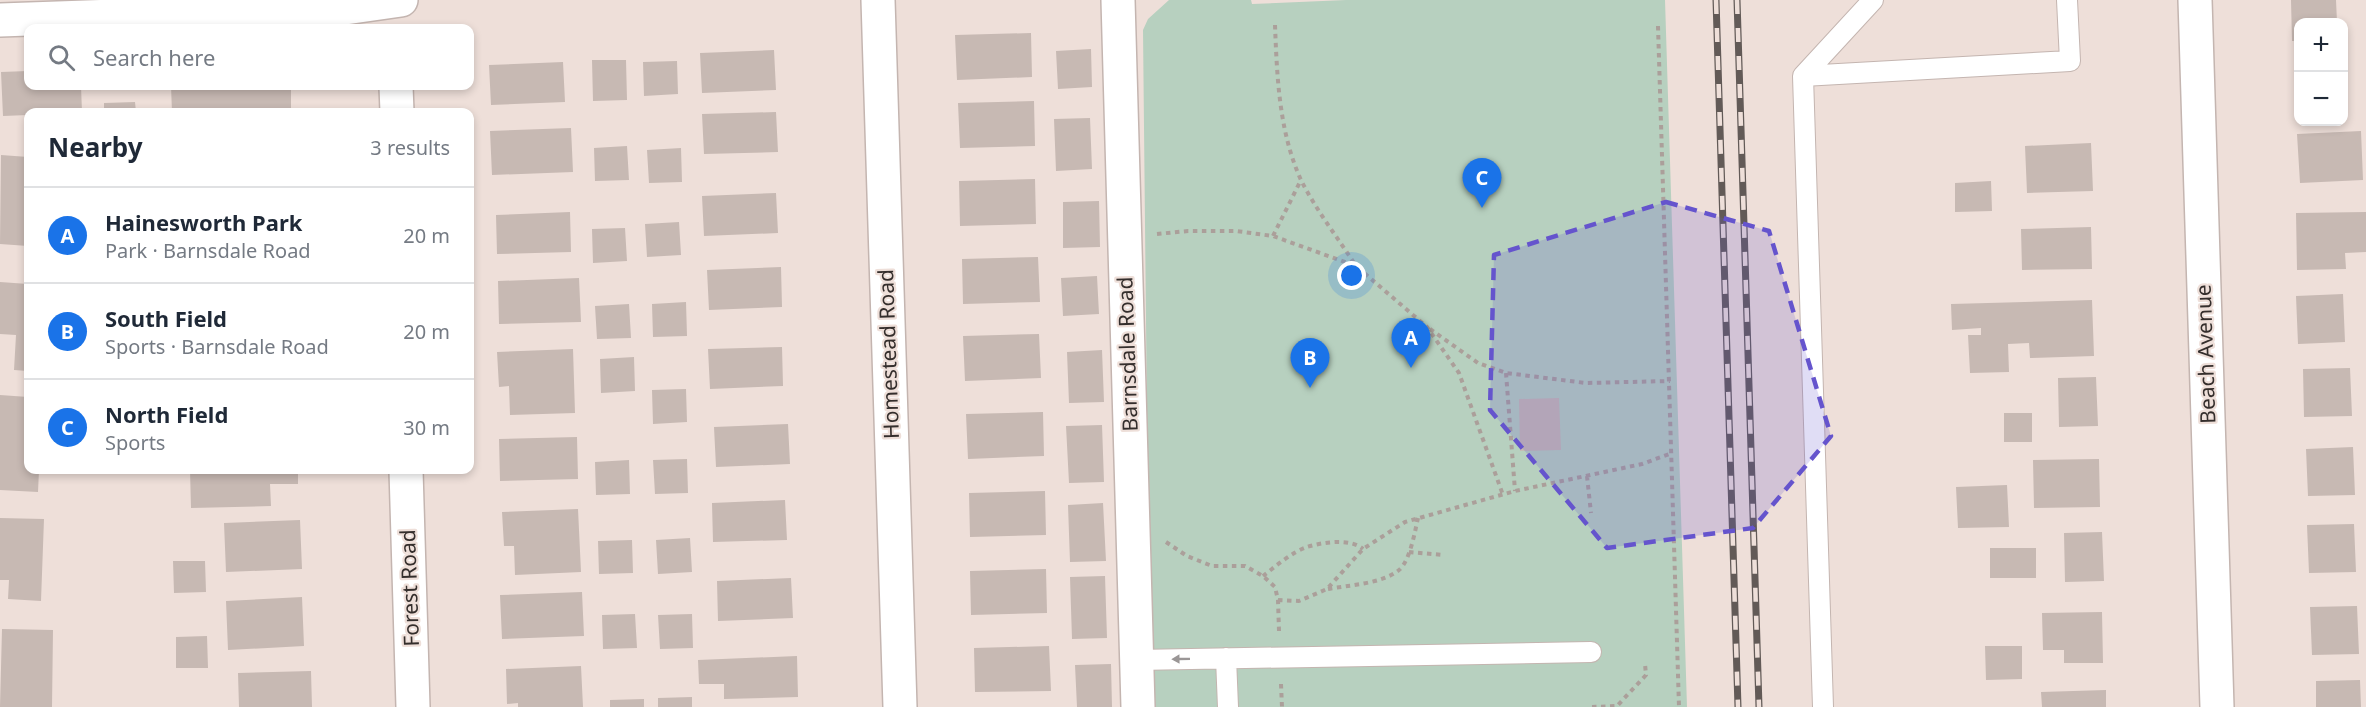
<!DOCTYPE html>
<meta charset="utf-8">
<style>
body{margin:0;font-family:"Noto Sans",sans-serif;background:#f2f2f3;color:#1f2937}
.controls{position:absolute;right:18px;top:18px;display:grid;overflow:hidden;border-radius:12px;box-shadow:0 3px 9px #0003}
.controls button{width:54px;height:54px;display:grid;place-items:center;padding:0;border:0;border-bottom:2px solid #e0e1e3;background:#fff;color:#1f2937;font:30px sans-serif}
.you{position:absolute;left:1352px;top:276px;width:21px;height:21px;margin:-15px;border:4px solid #fff;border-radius:50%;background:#1a73e8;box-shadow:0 0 0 9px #1a73e833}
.badge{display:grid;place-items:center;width:39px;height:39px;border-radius:50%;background:#1a73e8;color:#fff;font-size:20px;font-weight:700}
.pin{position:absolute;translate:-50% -50px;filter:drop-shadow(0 2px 3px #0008)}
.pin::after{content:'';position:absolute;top:32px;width:21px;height:18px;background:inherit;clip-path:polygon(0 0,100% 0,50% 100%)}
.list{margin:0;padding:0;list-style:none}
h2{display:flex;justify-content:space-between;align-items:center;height:78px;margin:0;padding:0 24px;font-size:26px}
h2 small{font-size:20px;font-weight:400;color:#747a83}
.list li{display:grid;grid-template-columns:39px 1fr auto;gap:18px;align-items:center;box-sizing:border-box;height:96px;padding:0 24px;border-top:2px solid #e0e1e3}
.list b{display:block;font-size:22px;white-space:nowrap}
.list p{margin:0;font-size:20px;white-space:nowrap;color:#747a83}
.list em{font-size:20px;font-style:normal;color:#747a83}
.icon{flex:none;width:33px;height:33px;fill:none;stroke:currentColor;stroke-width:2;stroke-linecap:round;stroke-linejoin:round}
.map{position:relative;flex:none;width:2366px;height:707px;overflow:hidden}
.search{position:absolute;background:#fff;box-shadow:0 3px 9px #0003;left:24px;top:24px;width:450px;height:66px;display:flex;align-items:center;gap:15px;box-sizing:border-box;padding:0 21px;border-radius:12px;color:#747a83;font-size:22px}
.panel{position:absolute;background:#fff;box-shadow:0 3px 9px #0003;left:24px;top:108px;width:450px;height:366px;border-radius:12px}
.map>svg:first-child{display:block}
.green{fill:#b7d0bf}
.building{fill:#c7b9b3}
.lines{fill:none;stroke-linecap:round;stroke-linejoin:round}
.service-casing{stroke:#c4b5b0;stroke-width:22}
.minor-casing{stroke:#c4b5b0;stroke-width:36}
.path{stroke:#ab9f9a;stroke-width:4;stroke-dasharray:4.5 4.5;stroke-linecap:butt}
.service{stroke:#fff;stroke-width:20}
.minor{stroke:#fff;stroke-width:33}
.rail-casing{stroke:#625a57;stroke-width:7}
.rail{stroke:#eedfd9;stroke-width:4.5;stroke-dasharray:14;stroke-linecap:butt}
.oneway{fill:#9a9696}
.marked{fill:#6554cd;fill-opacity:0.2;stroke:#6554cd;stroke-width:4.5;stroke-dasharray:12 8;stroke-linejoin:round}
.labels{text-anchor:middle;stroke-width:4.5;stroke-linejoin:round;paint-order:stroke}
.street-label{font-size:21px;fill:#342e2c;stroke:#eedfd9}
</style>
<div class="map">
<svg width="2366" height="707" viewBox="0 0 2366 707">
<rect width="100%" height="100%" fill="#eedfd9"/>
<path class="green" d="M 1169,0 L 1251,0 L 1252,4 L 1346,0 L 1665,0 L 1687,707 L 1150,707 L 1143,30 L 1148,19 Z"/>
<path class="building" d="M 2291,0 L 2336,0 L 2337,22 L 2298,22 L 2298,41 L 2292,41 Z
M 1031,33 L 1032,77 L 957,80 L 955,35 Z
M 1091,49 L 1092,87 L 1058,89 L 1056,51 Z
M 774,50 L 776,90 L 702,93 L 700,53 Z
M 2298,59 L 2298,112 L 2295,112 L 2294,60 Z
M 592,60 L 626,60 L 627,100 L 593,101 Z
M 677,61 L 678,94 L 644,96 L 643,62 Z
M 563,62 L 565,102 L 491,105 L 489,65 Z
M 28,71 L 28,86 L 81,86 L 82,112 L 28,112 L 28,115 L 3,116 L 1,72 Z
M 171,86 L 291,86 L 291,109 L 172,112 Z
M 1034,101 L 1035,146 L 960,148 L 958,103 Z
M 135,102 L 136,112 L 104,112 L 104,103 Z
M 776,112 L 778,152 L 704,154 L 702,114 Z
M 1090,118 L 1092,169 L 1056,171 L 1054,119 Z
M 571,128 L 573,172 L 492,175 L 490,131 Z
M 2361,131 L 2363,180 L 2300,183 L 2297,134 Z
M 2091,143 L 2093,191 L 2027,193 L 2025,146 Z
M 627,146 L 629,180 L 595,181 L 594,148 Z
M 681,148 L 682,182 L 649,183 L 647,150 Z
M 1,155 L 28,157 L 28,246 L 0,244 Z
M 1035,179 L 1036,224 L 960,226 L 959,181 Z
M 1991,181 L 1992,211 L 1955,212 L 1955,183 Z
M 776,193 L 778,233 L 704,236 L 702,196 Z
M 1099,201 L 1100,247 L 1063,248 L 1063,202 Z
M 570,212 L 571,252 L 497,254 L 496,215 Z
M 2366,212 L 2366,252 L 2345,253 L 2346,269 L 2297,270 L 2296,213 Z
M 679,222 L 681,255 L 647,257 L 645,224 Z
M 2091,227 L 2092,269 L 2022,270 L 2021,229 Z
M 625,228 L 627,261 L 593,263 L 592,229 Z
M 1038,257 L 1040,302 L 963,304 L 962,259 Z
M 781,267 L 782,307 L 709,310 L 707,270 Z
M 1097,276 L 1099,314 L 1063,316 L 1061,278 Z
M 579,278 L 581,322 L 499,324 L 498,281 Z
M 0,282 L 28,284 L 28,371 L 14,370 L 16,335 L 0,334 Z
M 2343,294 L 2345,342 L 2298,344 L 2296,296 Z
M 2092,300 L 2094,356 L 2030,358 L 2029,343 L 2008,344 L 2009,372 L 1970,373 L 1968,335 L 1981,335 L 1981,328 L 1952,330 L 1951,304 Z
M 686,302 L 687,336 L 653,337 L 652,304 Z
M 629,304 L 631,338 L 597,339 L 595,306 Z
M 1039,334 L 1041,378 L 965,381 L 963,336 Z
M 782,347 L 783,386 L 710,389 L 708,349 Z
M 573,349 L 575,413 L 510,415 L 509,386 L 499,387 L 497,352 Z
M 1102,350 L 1104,402 L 1069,403 L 1067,352 Z
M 634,357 L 635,391 L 601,393 L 600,359 Z
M 2350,368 L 2352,416 L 2304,417 L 2303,369 Z
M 2096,377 L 2098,426 L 2059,427 L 2058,378 Z
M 686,389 L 687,422 L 653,424 L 652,390 Z
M 0,395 L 28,397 L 28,470 L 39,470 L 38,492 L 0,490 Z
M 1559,398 L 1561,450 L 1520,451 L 1519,399 Z
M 1043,412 L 1044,456 L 968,459 L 966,414 Z
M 2004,413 L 2032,413 L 2032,442 L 2004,442 Z
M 788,424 L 790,464 L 716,467 L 714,427 Z
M 1102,425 L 1104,482 L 1069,483 L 1066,426 Z
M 577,437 L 578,479 L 500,481 L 499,439 Z
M 2353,447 L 2355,495 L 2308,496 L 2306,449 Z
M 687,459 L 688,493 L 655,494 L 653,460 Z
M 2099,459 L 2100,507 L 2034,508 L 2033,460 Z
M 629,460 L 630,494 L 596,495 L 595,462 Z
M 190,470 L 298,470 L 298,484 L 270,484 L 271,506 L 191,508 Z
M 2007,485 L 2009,527 L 1958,528 L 1956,487 Z
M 1045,491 L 1046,535 L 970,537 L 969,493 Z
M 785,500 L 787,540 L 713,542 L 712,503 Z
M 1103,503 L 1106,561 L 1070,562 L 1068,505 Z
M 578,509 L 581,572 L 515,575 L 514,546 L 504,546 L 502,512 Z
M 0,518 L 44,519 L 41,601 L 8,599 L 9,580 L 0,580 Z
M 300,520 L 302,569 L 226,572 L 224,523 Z
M 2354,524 L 2356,572 L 2309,573 L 2307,525 Z
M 2102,532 L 2104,581 L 2065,582 L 2064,533 Z
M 690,538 L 692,572 L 658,574 L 656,540 Z
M 632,540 L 633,573 L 599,574 L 598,541 Z
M 1990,548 L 2036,548 L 2036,578 L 1990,578 Z
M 173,561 L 205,561 L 206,592 L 174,593 Z
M 1046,569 L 1047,613 L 971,615 L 970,571 Z
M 1105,576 L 1107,638 L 1072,639 L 1070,577 Z
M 791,578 L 793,618 L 718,621 L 717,581 Z
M 582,592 L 584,636 L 502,639 L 500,595 Z
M 302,597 L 304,646 L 228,650 L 226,601 Z
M 2357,606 L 2359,654 L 2312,655 L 2310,607 Z
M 2102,612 L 2103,663 L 2064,663 L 2064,650 L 2043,650 L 2042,613 Z
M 635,614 L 637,648 L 603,649 L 602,615 Z
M 692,614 L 693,648 L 660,649 L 658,615 Z
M 2,629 L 53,630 L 52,707 L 0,707 Z
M 207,636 L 208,668 L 176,668 L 176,637 Z
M 1049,646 L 1051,691 L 975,692 L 974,648 Z
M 1985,646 L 2022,646 L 2022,679 L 1986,680 Z
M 797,656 L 798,697 L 724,699 L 724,684 L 699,684 L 698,660 Z
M 1111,664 L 1112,707 L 1077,707 L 1075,665 Z
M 581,666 L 583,707 L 518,707 L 518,703 L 507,704 L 506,669 Z
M 311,671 L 312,707 L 239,707 L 238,673 Z
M 2360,680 L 2361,707 L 2316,707 L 2316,681 Z
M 2106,690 L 2106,707 L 2042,707 L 2041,692 Z
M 692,697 L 692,707 L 658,707 L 658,698 Z
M 644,699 L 644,707 L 610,707 L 610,700 Z"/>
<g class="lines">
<defs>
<path id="service" d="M 1803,76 L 2070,61 L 2067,0
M 1226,658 L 1228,707
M 1137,660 L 1591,652
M 1823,707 L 1803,76 L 1873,0"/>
<path id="minor" d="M 878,0 L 900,707
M 1118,0 L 1138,707
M 2195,0 L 2217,707
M 0,20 L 345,8 L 401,0
M 396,86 L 397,112
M 406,470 L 413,707"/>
</defs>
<use href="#service" class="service-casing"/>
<use href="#minor" class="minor-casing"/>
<path class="path" d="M 1275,25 C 1277,77 1279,132 1301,180 C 1316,210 1338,238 1356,266
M 1658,26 L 1679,707
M 1157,234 L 1188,231 L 1236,231 L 1273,236 L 1356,266 L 1427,327 L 1459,373 L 1503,495
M 1273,236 L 1301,180
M 1430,329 L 1478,363 L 1506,373 L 1586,383 L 1670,381
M 1506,373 L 1515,491
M 1587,476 L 1591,513
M 1166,542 L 1187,556 L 1212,566 L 1245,566 L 1263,576 L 1275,587 L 1278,600 L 1279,631
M 1409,552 L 1444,555
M 1263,576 C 1276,566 1292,552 1307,547 C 1323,542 1351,538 1363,549
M 1328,589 C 1349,585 1382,584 1399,570 C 1410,561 1415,531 1418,518
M 1278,600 L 1299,601 L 1327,589 L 1363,549 L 1405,522 L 1515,491 L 1642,464 L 1672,453
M 1281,684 L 1282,707
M 1592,707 L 1617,706 L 1646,675 L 1645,664"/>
<use href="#service" class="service"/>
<use href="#minor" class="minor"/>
<defs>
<path id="rail" d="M 1716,0 L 1738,707
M 1737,0 L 1759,707"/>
</defs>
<use href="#rail" class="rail-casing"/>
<use href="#rail" class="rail"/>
</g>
<defs><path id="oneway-solid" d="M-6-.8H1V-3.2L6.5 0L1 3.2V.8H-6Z" transform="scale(1.5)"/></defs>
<use class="oneway" href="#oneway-solid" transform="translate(1181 659) rotate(179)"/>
<path class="marked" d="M 1666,202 L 1769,231 L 1831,436 L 1753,528 L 1607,548 L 1490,410 L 1494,255 Z"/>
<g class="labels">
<g class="street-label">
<text transform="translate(889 354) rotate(-92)" y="7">Homestead Road</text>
<text transform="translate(1128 354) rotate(-92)" y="7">Barnsdale Road</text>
<text transform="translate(2206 354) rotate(-92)" y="7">Beach Avenue</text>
<text transform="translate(410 588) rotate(-92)" y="7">Forest Road</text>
</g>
</g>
</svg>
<div class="controls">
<button>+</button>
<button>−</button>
</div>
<div class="you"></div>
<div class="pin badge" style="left:1411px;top:368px">A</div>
<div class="pin badge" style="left:1310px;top:388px">B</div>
<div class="pin badge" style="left:1482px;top:208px">C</div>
<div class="search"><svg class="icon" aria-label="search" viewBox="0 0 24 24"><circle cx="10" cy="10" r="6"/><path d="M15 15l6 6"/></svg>Search here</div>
<section class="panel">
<h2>Nearby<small>3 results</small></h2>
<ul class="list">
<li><span class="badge">A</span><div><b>Hainesworth Park</b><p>Park · Barnsdale Road</p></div><em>20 m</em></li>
<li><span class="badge">B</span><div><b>South Field</b><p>Sports · Barnsdale Road</p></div><em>20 m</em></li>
<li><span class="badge">C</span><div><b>North Field</b><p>Sports</p></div><em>30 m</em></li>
</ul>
</section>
</div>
